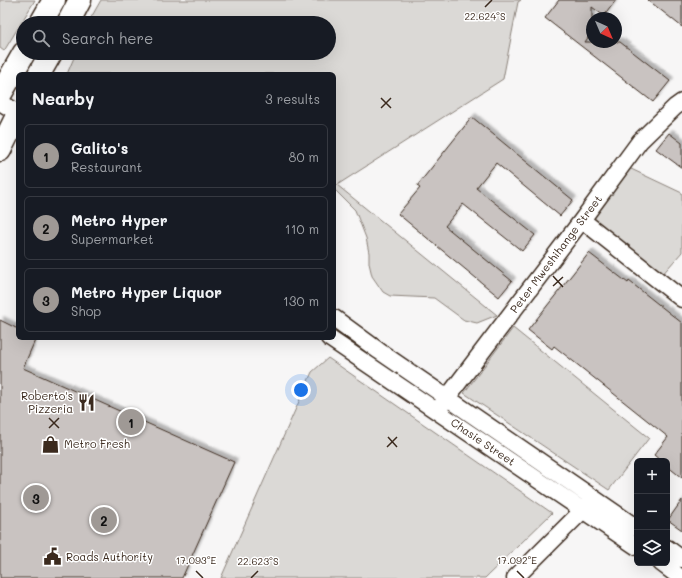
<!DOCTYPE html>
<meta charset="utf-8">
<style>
body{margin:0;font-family:Mali,sans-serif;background:#242831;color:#f1f3f6}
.controls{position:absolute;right:12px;bottom:12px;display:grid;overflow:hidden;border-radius:6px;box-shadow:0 4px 16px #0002}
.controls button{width:36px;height:36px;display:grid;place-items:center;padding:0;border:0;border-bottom:1px solid #363941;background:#171b24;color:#f1f3f6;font:20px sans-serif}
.compass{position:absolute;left:586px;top:12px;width:36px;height:36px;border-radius:50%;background:#171b24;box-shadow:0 4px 16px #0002;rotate:136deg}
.you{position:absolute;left:301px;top:390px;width:14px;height:14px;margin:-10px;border:3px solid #fff;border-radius:50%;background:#1a73e8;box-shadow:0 0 0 6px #1a73e833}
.badge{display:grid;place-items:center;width:26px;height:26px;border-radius:50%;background:#9f9995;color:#111;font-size:13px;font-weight:700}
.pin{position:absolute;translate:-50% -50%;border:2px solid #fff;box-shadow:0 1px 4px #0006}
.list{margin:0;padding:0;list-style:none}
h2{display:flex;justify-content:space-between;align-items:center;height:52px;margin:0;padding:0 16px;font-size:17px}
h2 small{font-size:13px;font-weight:400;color:#9ea1a6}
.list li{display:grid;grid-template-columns:26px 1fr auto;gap:12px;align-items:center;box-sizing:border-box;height:64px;margin:0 8px 8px;padding:0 8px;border:1px solid #363941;border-radius:6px}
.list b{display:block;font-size:15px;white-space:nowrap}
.list p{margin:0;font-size:13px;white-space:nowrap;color:#9ea1a6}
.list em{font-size:13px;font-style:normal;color:#9ea1a6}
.icon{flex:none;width:22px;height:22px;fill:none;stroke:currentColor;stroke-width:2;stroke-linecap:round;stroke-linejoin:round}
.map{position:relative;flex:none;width:682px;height:578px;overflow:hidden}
.search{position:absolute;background:#171b24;box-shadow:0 4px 16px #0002;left:16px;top:16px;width:320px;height:44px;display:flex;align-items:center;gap:10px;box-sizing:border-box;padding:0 14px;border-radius:22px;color:#9ea1a6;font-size:15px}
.panel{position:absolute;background:#171b24;box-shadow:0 4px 16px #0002;left:16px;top:72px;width:320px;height:268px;border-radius:6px}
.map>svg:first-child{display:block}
.green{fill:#dbd9d6;stroke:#8b827a}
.building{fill:#c9c3c1;stroke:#3b2a1e;filter:url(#shadow)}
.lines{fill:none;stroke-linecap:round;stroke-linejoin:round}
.minor-casing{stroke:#3b2a1e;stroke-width:19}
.secondary-casing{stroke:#3b2a1e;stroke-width:25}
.minor{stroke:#fff;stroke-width:16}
.secondary{stroke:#fff;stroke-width:22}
.ticks{fill:none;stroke:#3b2a1e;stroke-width:1.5}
.labels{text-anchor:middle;stroke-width:3;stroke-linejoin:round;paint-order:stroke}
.street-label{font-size:11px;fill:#3b2a1e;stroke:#fff}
.poi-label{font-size:11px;fill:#3b2a1e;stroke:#fff;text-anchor:start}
.ticks-label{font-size:10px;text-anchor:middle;fill:#3b2a1e;stroke:#fff;stroke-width:3;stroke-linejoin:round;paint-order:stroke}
</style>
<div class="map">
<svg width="682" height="578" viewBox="0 0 682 578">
<defs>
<filter id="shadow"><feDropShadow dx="3.5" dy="-3.5" stdDeviation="1" flood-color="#0004"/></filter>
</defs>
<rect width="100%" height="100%" fill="#f7f6f6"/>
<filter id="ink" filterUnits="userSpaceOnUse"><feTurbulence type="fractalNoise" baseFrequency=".025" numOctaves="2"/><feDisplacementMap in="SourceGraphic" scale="8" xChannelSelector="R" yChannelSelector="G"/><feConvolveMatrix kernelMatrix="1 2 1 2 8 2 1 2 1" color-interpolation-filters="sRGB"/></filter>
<g filter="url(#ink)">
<path class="green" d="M 0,0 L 35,0 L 4,51 L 0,48 Z
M 101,0 L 521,0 L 518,2 L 503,79 L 337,185 L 497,315 L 477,323 L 464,320 L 434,298 L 390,296 L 383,292 L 372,276 L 369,263 L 369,253 L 366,238 L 355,210 L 334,189 L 334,74 L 67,74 L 76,53 L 329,53 L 329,23 L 88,23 Z
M 629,168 L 682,193 L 682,252 L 661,276 L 593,218 Z
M 513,328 L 649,438 L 609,490 L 464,393 Z
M 328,358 L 552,513 L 485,578 L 221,578 L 312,372 Z"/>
<path class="building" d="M 559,0 L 616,0 L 604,16 L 592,7 L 592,32 L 585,42 L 620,42 L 670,81 L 653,102 L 545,18 Z
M 648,0 L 682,0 L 682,27 L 667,15 Z
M 472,117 L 573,200 L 560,216 L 496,163 L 476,188 L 535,235 L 522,251 L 463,204 L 445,226 L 512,281 L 499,297 L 398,214 L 420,188 L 417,186 Z
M 669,133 L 682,143 L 682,168 L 656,149 Z
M 589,253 L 628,283 L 629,281 L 682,323 L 682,478 L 667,466 L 667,461 L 661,461 L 654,455 L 668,437 L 554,346 L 552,349 L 528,330 Z
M 0,320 L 18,329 L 18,338 L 36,338 L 23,368 L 234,462 L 182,578 L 0,578 Z
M 682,500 L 682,530 L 668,520 Z"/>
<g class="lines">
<defs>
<path id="minor" d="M 0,102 L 18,113
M 582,220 L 682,299
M 334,318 L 379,351 L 637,528
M 329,338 L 637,547
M 437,411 L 582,220 L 640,141 L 675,107 L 682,102
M 667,548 L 682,559
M 661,563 L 681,578
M 515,578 L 590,503"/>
<path id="secondary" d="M 41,23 L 54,0
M 68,23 L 80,0
M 39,74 L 51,53
M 0,95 L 24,53
M 0,150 L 18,114"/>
</defs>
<use href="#minor" class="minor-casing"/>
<use href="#secondary" class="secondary-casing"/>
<use href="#minor" class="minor"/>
<use href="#secondary" class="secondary"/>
</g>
</g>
<path class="ticks" d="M 485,7 L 492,0M 381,98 L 391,108M 381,108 L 391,98M 553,276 L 563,287M 553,286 L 563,277M 49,418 L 59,428M 49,428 L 59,418M 388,437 L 397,447M 387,447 L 397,437M 196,571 L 203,578M 517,571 L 524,578M 251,578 L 258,571"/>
<defs>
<symbol id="restaurant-bare" viewBox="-9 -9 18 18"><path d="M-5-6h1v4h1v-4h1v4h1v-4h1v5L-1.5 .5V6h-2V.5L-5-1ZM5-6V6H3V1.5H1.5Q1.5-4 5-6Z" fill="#3b2a1e" stroke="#fff" stroke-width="2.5" paint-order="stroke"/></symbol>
<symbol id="shop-bare" viewBox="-9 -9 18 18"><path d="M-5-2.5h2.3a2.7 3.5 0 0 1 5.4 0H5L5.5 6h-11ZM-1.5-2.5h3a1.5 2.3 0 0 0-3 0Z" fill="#3b2a1e" stroke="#fff" stroke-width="2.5" paint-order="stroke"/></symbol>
<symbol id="civic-bare" viewBox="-9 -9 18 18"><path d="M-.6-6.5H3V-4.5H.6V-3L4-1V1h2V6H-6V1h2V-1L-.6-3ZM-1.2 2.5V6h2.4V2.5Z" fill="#3b2a1e" stroke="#fff" stroke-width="2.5" paint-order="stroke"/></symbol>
</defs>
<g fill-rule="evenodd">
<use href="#restaurant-bare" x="74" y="390" width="25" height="25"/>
<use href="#shop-bare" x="38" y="432" width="25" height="25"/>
<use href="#civic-bare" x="40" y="544" width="25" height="25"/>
</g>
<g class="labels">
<g class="street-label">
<text transform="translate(556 254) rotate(-53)" y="4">Peter Mweshihange Street</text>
<text transform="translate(483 442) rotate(34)" y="4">Chasie Street</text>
</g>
<g class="poi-label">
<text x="73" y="400" text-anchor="end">Roberto's<tspan x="73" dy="13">Pizzeria</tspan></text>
<text x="64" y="448">Metro Fresh</text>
<text x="66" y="561">Roads Authority</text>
</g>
</g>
<g class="ticks-label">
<text x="485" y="20">22.624°S</text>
<text x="196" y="564">17.093°E</text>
<text x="517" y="564">17.092°E</text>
<text x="258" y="565">22.623°S</text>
</g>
</svg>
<div class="controls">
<button>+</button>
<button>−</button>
<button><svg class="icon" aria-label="layers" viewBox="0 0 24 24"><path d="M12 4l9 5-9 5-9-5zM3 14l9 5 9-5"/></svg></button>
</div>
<svg class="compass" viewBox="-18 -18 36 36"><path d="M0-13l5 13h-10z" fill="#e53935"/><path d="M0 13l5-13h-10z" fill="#9ea1a6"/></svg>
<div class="you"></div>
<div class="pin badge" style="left:131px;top:422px">1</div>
<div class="pin badge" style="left:104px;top:520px">2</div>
<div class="pin badge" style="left:36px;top:498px">3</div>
<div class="search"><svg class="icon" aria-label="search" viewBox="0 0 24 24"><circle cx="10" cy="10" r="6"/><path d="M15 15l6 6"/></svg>Search here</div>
<section class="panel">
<h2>Nearby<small>3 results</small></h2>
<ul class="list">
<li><span class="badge">1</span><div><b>Galito's</b><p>Restaurant</p></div><em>80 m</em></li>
<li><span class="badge">2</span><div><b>Metro Hyper</b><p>Supermarket</p></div><em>110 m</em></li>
<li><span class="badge">3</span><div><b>Metro Hyper Liquor</b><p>Shop</p></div><em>130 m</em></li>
</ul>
</section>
</div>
